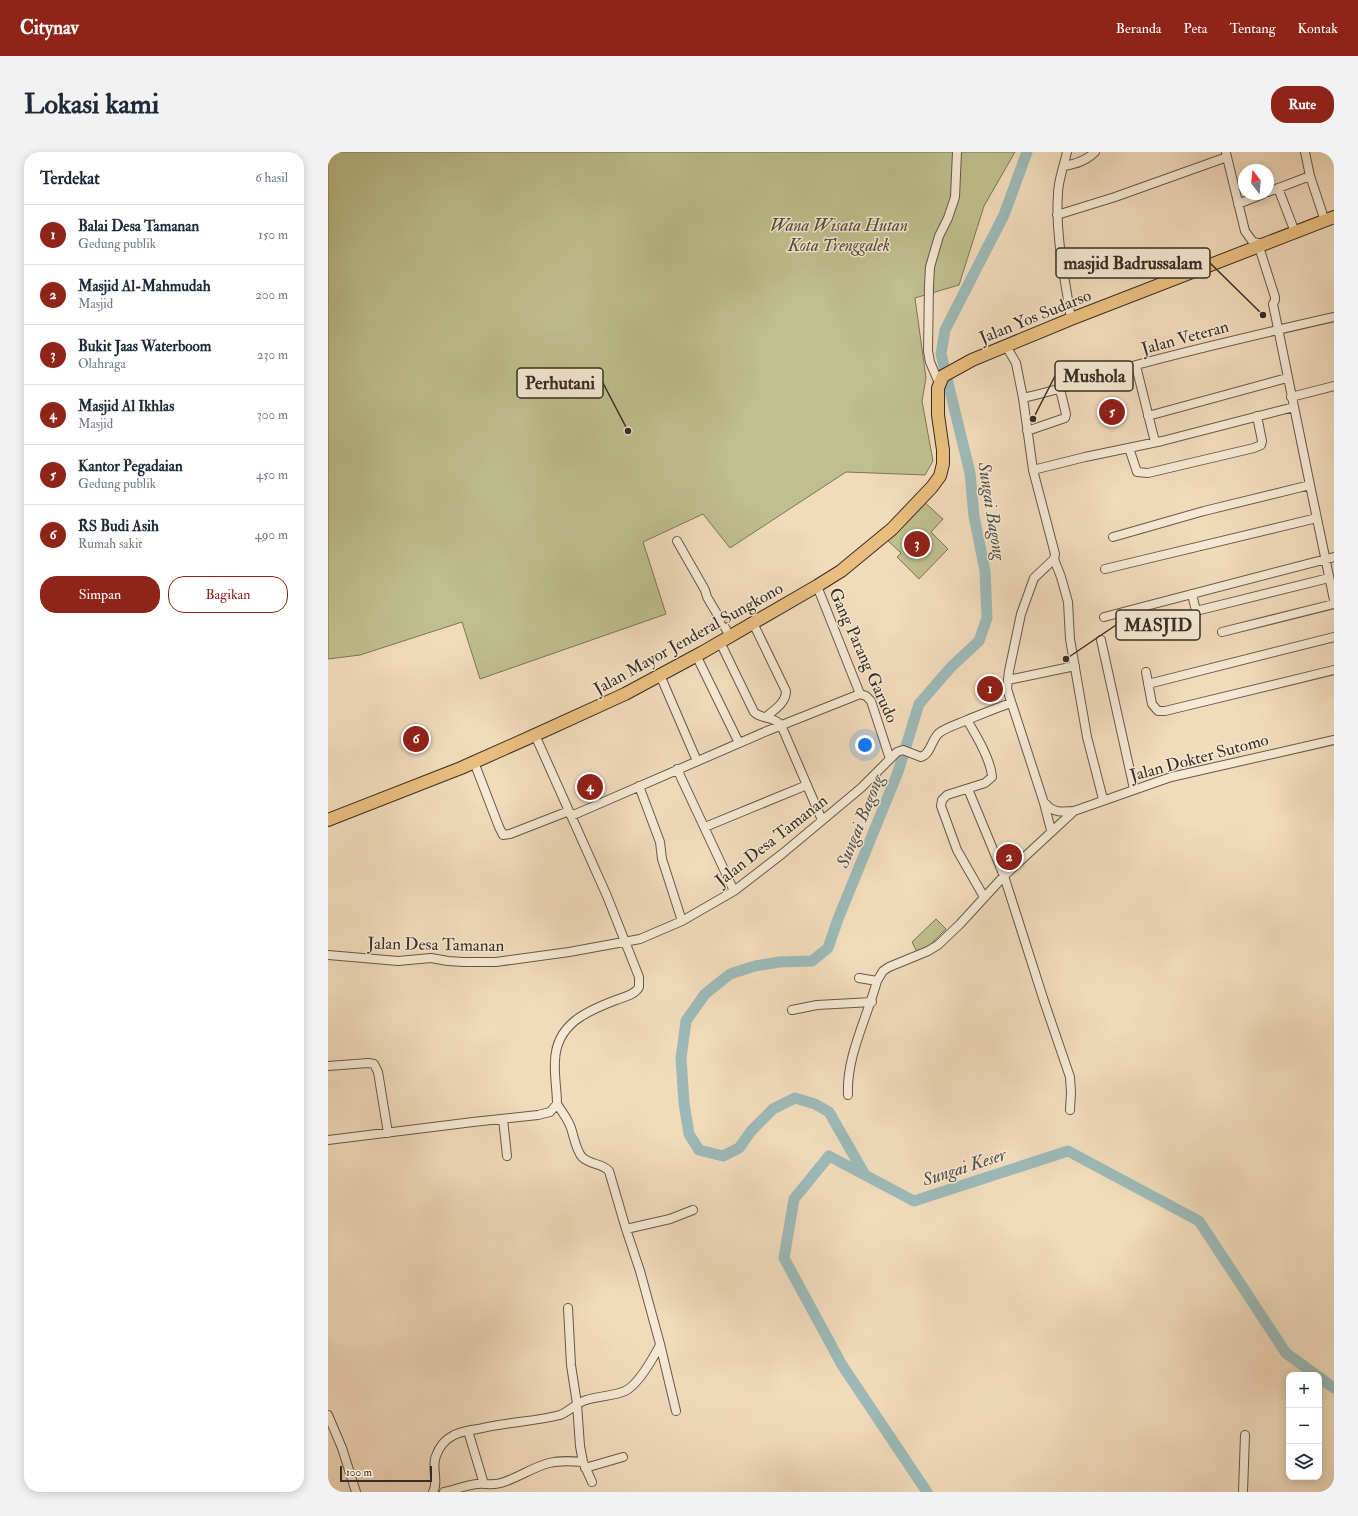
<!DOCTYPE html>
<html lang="id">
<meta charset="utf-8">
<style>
body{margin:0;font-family:"IM FELL Double Pica",serif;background:#f2f2f3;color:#1f2937}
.controls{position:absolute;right:12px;bottom:12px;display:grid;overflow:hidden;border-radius:8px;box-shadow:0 2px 10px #0003}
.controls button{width:36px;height:36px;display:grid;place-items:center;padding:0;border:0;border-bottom:1px solid #e0e1e3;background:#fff;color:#1f2937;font:20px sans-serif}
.compass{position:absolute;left:910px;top:12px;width:36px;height:36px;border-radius:50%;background:#fff;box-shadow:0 2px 10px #0003;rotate:344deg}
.scale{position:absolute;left:12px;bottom:10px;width:92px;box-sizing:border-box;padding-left:4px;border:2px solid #382c25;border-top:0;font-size:11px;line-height:14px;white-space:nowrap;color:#382c25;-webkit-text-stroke:3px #f6e8d3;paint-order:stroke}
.you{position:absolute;left:537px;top:593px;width:14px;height:14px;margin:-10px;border:3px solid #fff;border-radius:50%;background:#1a73e8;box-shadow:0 0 0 6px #1a73e833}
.badge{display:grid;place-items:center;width:26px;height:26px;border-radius:50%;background:#8f2418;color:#fff;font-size:13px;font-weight:700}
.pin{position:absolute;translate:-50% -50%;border:2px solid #fff;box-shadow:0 1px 4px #0006}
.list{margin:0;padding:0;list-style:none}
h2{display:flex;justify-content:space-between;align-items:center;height:52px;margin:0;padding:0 16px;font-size:17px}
h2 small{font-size:13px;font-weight:400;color:#747a83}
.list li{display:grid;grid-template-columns:26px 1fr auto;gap:12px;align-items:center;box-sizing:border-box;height:60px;padding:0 16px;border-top:1px solid #e0e1e3}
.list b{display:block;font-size:15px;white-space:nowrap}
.list p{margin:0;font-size:13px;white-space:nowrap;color:#747a83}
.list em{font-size:13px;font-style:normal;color:#747a83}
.actions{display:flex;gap:8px;padding:12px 16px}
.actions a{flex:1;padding:9px 0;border:1px solid #8f2418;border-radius:16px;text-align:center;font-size:14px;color:#8f2418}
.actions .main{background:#8f2418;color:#fff}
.icon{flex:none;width:22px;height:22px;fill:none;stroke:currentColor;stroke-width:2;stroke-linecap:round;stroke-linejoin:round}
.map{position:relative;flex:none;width:1006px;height:1340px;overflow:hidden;border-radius:16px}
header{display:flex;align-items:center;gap:24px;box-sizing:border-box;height:56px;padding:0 20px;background:#8f2418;color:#fff}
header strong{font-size:19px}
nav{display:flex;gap:22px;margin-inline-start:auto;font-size:14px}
.intro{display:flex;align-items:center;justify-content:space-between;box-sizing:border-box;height:96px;padding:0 24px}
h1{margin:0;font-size:28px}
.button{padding:10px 18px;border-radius:16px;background:#8f2418;color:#fff;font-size:14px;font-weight:700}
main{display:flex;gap:24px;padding:0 24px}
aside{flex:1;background:#fff;border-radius:16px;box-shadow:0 2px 10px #0003}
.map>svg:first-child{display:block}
.green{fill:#bebf8d;stroke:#7b7659}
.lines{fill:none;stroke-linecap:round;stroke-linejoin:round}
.river{stroke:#9cb9b7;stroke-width:11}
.minor-casing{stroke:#66584a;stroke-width:10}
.highway-casing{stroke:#382c25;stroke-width:14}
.minor{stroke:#f6e8d3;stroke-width:8}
.highway{stroke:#e8be7e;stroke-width:12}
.labels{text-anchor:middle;stroke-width:3;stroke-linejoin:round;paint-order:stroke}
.park-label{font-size:17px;font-style:italic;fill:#53493a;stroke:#f6e8d3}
.street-label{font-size:17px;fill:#382c25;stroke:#f6e8d3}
.water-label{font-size:18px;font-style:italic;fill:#514f4a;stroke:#f6e8d3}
.leader{fill:none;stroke:#382c25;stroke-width:1.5}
.callout-dot{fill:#382c25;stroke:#f6e8d3;stroke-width:1.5}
.callout{fill:#f6e8d3;stroke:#382c25;stroke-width:1.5}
.callout-label{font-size:18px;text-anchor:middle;font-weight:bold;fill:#382c25}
</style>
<header>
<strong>Citynav</strong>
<nav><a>Beranda</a><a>Peta</a><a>Tentang</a><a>Kontak</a></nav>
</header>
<div class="intro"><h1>Lokasi kami</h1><a class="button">Rute</a></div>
<main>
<aside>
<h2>Terdekat<small>6 hasil</small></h2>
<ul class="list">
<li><span class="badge">1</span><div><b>Balai Desa Tamanan</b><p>Gedung publik</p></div><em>150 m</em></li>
<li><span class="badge">2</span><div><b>Masjid Al-Mahmudah</b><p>Masjid</p></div><em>200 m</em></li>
<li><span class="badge">3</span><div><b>Bukit Jaas Waterboom</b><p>Olahraga</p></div><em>230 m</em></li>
<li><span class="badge">4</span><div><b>Masjid Al Ikhlas</b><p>Masjid</p></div><em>300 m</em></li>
<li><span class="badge">5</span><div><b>Kantor Pegadaian</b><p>Gedung publik</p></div><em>450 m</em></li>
<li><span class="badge">6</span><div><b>RS Budi Asih</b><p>Rumah sakit</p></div><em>490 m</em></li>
</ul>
<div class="actions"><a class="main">Simpan</a><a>Bagikan</a></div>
</aside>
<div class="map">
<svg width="1006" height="1340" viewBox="0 0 1006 1340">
<rect width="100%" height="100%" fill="#f1dbbb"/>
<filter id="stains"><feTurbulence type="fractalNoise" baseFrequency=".005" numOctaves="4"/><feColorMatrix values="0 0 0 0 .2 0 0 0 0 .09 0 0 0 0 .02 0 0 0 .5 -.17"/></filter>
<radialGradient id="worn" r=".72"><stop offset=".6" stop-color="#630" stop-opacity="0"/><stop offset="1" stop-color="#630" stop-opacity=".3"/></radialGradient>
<path class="green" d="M 0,0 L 687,0 L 656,54 L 631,133 L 587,146 L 598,226 L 594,249 L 605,309 L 597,323 L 518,320 L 402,396 L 375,362 L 315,390 L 338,462 L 152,527 L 134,470 L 32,503 L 0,507 Z
M 595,349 L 615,367 L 603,380 L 620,397 L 591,427 L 569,405 L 573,401 L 558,387 Z
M 608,767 L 618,777 L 603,792 L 589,800 L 584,790 Z"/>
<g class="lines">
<path class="river" d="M 537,1023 L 501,960 L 487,952 L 467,946 L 445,957 L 424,978 L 411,996 L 395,1004 L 371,998 L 361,982 L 356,951 L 353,906 L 358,869 L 377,842 L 402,822 L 427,814 L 451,810 L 484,809 L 500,796 L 510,767 L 570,620 L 591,552 L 623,515 L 651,489 L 659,466 L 657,419 L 646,364 L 642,321 L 613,202 L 617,178 L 676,63 L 699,0
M 991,1225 L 1006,1236
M 599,1340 L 514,1213 L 456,1106 L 466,1047 L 501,1004 L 586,1049 L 740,999 L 871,1069 L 958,1201 L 988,1223"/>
<defs>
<path id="minor" d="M 739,0 C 736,14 730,28 730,42 C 727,83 737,126 743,167
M 977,0 L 982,24 L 997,69
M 898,1 L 917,79 L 925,90 L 935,92
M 736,14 C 748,12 758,9 767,0
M 950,36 L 967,80
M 940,40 L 982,24
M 910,52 L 935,42
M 729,63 L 787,45 L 899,5
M 931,95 L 947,145 L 947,148 L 945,152 L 982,333
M 678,194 L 688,211 L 695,246 L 705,318 L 727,402 L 726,407 L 706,426 L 693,462 L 681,519 L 679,537 L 716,651 L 723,678
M 808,214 L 827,290
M 611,231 L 602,210 L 600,199 L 601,133 L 602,115 L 611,84 L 620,66 L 627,45 L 629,0
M 963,245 L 1006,234
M 695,246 C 733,238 770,224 808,213 C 874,195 940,180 1006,165
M 820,264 L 959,226
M 699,279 L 737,266 L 738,262 L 732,237
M 801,296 L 809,320 L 820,321 L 926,296 L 933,293 L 934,289 L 929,264
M 705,318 L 757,305 L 834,289 L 966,255
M 785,385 L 876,359 L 982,333 L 1006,448
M 349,389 L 377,438 L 379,445 L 402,484
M 726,407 L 733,425 L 740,450 L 742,487 L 759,585 L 775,647
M 777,417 L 989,366
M 489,434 L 532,542 L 538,544 L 543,549 L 562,607
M 864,442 L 868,459 L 1001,426
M 776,465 L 1006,405
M 425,471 L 458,539 C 458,551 446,558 438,565
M 894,480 L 1006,452
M 773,488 L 806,637
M 392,490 L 426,560 C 434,568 444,563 453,573 L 494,668
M 368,503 L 411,591
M 818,520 L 824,552 L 830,559 L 837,559 L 1006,518
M 332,523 L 369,609
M 680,528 L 747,514
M 820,532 L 1006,485
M 639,568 C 648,583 663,608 664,625 L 657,631 L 619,643 L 614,648 L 613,654 L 629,698 L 656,745
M 146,610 L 171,675 L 175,683 L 182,682 L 241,659
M 349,617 L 406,739
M 311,634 L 332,690 L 334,707 L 354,769
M 640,637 L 676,724 L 716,849 L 742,925 L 743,941 L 742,958
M 717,651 C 725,661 734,660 746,659 L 843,625 L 1006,588
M 243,664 L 439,579 L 532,542
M 377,675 L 479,633
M 0,803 L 70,809 L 103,806 L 120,809 L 135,810 L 168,810 L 241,800 L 312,787 L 354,769 L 406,739 L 454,702 L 533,636 L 569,600 L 575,598 L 593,605 C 603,602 603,588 611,581 C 619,575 630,572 639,568 C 654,562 668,556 683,551
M 531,826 L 549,829
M 464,858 L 489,853 L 544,850
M 0,914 L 40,911 L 46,912 L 50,920 L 60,981
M 520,943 C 518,905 539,866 549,829 L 555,819 L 561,815 L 600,799 L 610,793 L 632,772 L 676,724 L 746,659
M 175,967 L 179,1004
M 0,988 L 145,970 L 210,963 L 222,960 L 229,952 C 229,938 226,923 227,909 C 228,872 259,859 288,848 C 296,845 307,843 311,835 L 311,825 L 279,744 L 207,583
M 298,1077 L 342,1067 L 365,1058
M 240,1156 L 243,1213 L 249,1252 L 252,1294 L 255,1310 L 264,1330
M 332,1192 L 348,1259
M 0,1263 L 14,1296 L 28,1340
M 140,1279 L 156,1332
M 257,1316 L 295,1305
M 105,1340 C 111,1329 103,1315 108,1304 C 111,1295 118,1287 126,1283 C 133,1280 142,1278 150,1277 C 177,1270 205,1270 232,1263 C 242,1259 248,1251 258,1248 C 271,1244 286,1244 297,1239 C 310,1233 324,1208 331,1195 L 332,1192 L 312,1119 L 298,1077 L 281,1019 C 274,1011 262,1013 254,1005 C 248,998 246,985 243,976 C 240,967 234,960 229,952
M 116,1340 C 127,1338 138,1333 149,1332 C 158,1331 163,1334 173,1331 C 190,1326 205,1315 221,1311 C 233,1308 244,1309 255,1310
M 915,1340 L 917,1283"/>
<path id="highway" d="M 0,668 L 133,616 L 207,583 L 297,542 L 375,500 L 489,434 L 513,419 L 564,377 L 604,335 L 612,324 L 615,312 L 615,298 L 610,263 L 610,236 L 615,224 L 644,208 L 743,167 L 1006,65"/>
</defs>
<use href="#minor" class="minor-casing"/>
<use href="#highway" class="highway-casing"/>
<use href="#minor" class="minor"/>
<use href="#highway" class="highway"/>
</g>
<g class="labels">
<g class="park-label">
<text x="511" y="79">Wana Wisata Hutan<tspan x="511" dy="20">Kota Trenggalek</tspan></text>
</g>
<g class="street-label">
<text transform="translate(707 164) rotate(-22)" y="6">Jalan Yos Sudarso</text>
<text transform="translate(857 185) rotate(-15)" y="6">Jalan Veteran</text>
<text transform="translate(360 486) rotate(-29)" y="6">Jalan Mayor Jenderal Sungkono</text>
<text transform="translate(536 503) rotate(66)" y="6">Gang Parang Garudo</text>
<text transform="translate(871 605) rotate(-15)" y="6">Jalan Dokter Sutomo</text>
<text transform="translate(443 688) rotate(-38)" y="6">Jalan Desa Tamanan</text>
<text transform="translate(108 792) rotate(1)" y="6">Jalan Desa Tamanan</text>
</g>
<g class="water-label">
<text transform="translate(664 359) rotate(81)" y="6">Sungai Bagong</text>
<text transform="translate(532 669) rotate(-68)" y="6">Sungai Bagong</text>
<text transform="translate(636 1015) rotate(-18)" y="6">Sungai Keser</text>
</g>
</g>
<path class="leader" d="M935 163L882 111M705 267L727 224M300 279L275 231M738 507L788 473"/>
<g class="callout-dot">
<circle cx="935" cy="163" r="4"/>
<circle cx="705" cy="267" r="4"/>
<circle cx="300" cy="279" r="4"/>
<circle cx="738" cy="507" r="4"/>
</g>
<g class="callout">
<rect x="728" y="96" width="154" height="30" rx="4"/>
<rect x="727" y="209" width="78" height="30" rx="4"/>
<rect x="189" y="216" width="86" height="30" rx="4"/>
<rect x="788" y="458" width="84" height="30" rx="4"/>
</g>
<g class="callout-label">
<text x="805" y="117">masjid Badrussalam</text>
<text x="766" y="230">Mushola</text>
<text x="232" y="237">Perhutani</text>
<text x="830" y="479">MASJID</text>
</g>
<rect width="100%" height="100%" filter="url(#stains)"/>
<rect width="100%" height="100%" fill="url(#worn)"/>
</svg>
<div class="controls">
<button>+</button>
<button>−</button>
<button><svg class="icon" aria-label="layers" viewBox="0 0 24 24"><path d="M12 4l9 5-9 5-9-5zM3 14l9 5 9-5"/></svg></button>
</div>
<svg class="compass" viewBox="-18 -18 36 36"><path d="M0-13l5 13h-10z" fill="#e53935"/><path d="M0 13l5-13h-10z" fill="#747a83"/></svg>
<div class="scale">100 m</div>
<div class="you"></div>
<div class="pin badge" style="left:662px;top:537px">1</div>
<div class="pin badge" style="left:681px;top:705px">2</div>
<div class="pin badge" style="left:589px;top:392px">3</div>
<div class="pin badge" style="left:262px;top:635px">4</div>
<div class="pin badge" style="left:784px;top:260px">5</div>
<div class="pin badge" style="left:88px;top:587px">6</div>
</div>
</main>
